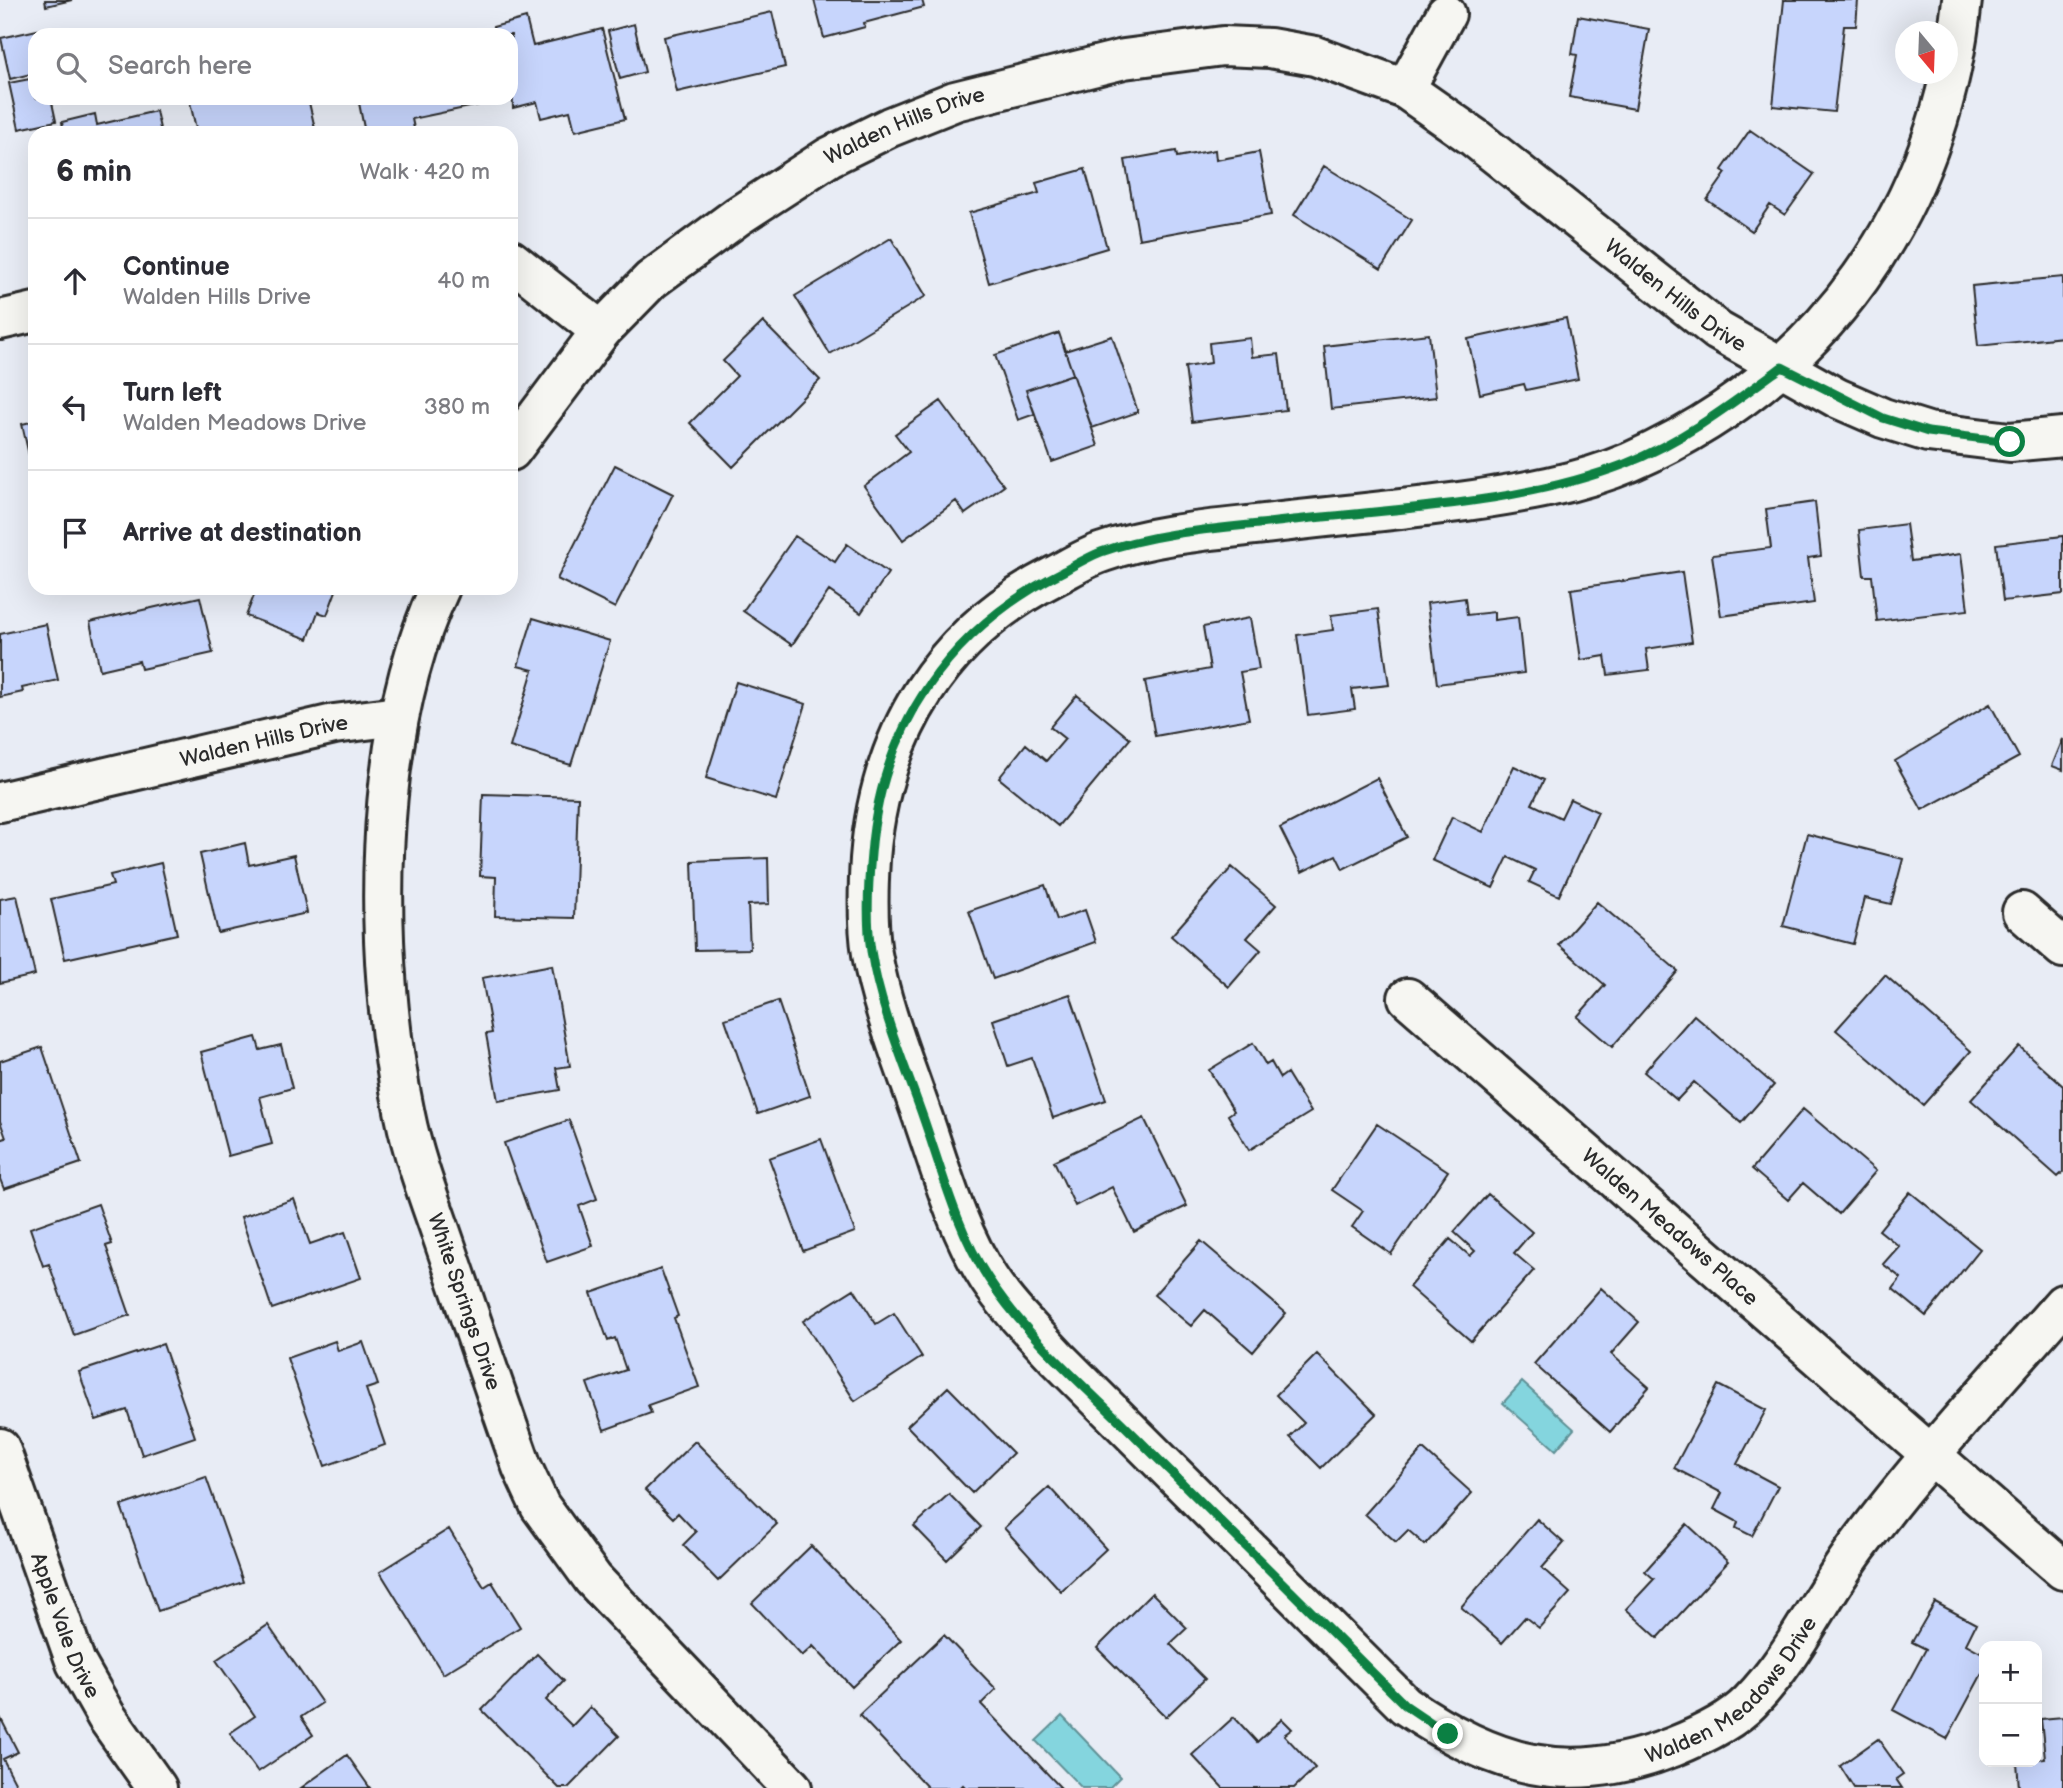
<!DOCTYPE html>
<meta charset="utf-8">
<style>
body{margin:0;font-family:"Balsamiq Sans",sans-serif;background:#f2f2f3;color:#2b2b33}
.controls{position:absolute;right:21px;bottom:21px;display:grid;overflow:hidden;border-radius:14px;box-shadow:0 7px 28px #0002}
.controls button{width:63px;height:63px;display:grid;place-items:center;padding:0;border:0;border-bottom:2px solid #e1e1e2;background:#fff;color:#2b2b33;font:35px sans-serif}
.compass{position:absolute;left:1895px;top:21px;width:63px;height:63px;border-radius:50%;background:#fff;box-shadow:0 7px 28px #0002;rotate:161deg}
.stop{position:absolute;width:21px;height:21px;margin:-16px;border:5px solid #0b8043;border-radius:50%;background:#fff}
.stop.end{background:#0b8043;border-color:#fff;box-shadow:0 2px 7px #0008}
.list{margin:0;padding:0;list-style:none}
h2{display:flex;justify-content:space-between;align-items:center;height:91px;margin:0;padding:0 28px;font-size:30px}
h2 small{font-size:23px;font-weight:400;color:#7c7c81}
.list li{display:grid;grid-template-columns:46px 1fr auto;gap:21px;align-items:center;box-sizing:border-box;height:126px;padding:0 28px;border-top:2px solid #e1e1e2}
.list b{display:block;font-size:26px;white-space:nowrap}
.list p{margin:0;font-size:23px;white-space:nowrap;color:#7c7c81}
.list em{font-size:23px;font-style:normal;color:#7c7c81}
.icon{flex:none;width:38px;height:38px;fill:none;stroke:currentColor;stroke-width:2;stroke-linecap:round;stroke-linejoin:round}
.map{position:relative;flex:none;width:2063px;height:1788px;overflow:hidden}
.search{position:absolute;background:#fff;box-shadow:0 7px 28px #0002;left:28px;top:28px;width:490px;height:77px;display:flex;align-items:center;gap:18px;box-sizing:border-box;padding:0 24px;border-radius:21px;color:#7c7c81;font-size:26px}
.panel{position:absolute;background:#fff;box-shadow:0 7px 28px #0002;left:28px;top:126px;width:490px;height:469px;border-radius:21px}
.map>svg:first-child{display:block}
.water{fill:#84d5de;stroke:#609196;stroke-width:2}
.building{fill:#c7d5fc;stroke:#2b2b2b;stroke-width:2}
.lines{fill:none;stroke-linecap:round;stroke-linejoin:round}
.minor-casing{stroke:#2b2b2b;stroke-width:44}
.minor{stroke:#f6f6f2;stroke-width:38}
.route{stroke:#0b8043;stroke-width:9}
.labels{text-anchor:middle;stroke-width:6;stroke-linejoin:round;paint-order:stroke}
.street-label{font-size:21px;fill:#2b2b2b;stroke:#f6f6f2}
</style>
<div class="map">
<svg width="2063" height="1788" viewBox="0 0 2063 1788">
<rect width="100%" height="100%" fill="#e8ecf5"/>
<filter id="ink" filterUnits="userSpaceOnUse"><feTurbulence type="fractalNoise" baseFrequency=".0143" numOctaves="2"/><feDisplacementMap in="SourceGraphic" scale="14" xChannelSelector="R" yChannelSelector="G"/><feConvolveMatrix kernelMatrix="1 2 1 2 8 2 1 2 1" color-interpolation-filters="sRGB"/></filter>
<g filter="url(#ink)">
<path class="water" d="M 1522,1382 L 1574,1429 L 1556,1450 L 1503,1403 Z
M 1062,1716 L 1120,1777 L 1109,1788 L 1082,1788 L 1036,1741 Z"/>
<path class="building" d="M 45,0 L 72,0 L 46,6 Z
M 814,0 L 922,0 L 924,7 L 864,23 L 865,27 L 824,38 Z
M 1784,0 L 1858,0 L 1856,26 L 1844,26 L 1834,112 L 1773,106 Z
M 772,12 L 785,67 L 677,92 L 664,37 Z
M 1578,16 L 1649,29 L 1635,109 L 1569,97 L 1577,55 L 1572,54 Z
M 526,18 L 533,46 L 602,29 L 625,119 L 575,131 L 570,111 L 541,118 L 537,102 L 513,108 L 511,35 L 495,35 L 493,27 Z
M 634,24 L 645,72 L 620,79 L 608,31 Z
M 37,30 L 35,73 L 10,79 L 1,38 Z
M 35,78 L 35,98 L 51,98 L 56,121 L 19,129 L 9,83 Z
M 189,98 L 308,98 L 316,133 L 197,133 Z
M 358,98 L 483,98 L 484,104 L 412,119 L 415,133 L 365,133 Z
M 156,111 L 161,133 L 64,133 L 62,122 L 95,114 L 97,125 Z
M 1750,130 L 1814,174 L 1785,215 L 1770,205 L 1752,231 L 1707,200 L 1726,173 L 1722,170 Z
M 1215,150 L 1216,160 L 1259,152 L 1271,215 L 1139,239 L 1125,160 L 1176,151 L 1177,157 Z
M 1324,166 L 1412,220 L 1381,269 L 1294,215 Z
M 1085,169 L 1107,248 L 989,283 L 969,213 L 1039,193 L 1036,183 Z
M 891,238 L 926,296 L 830,354 L 795,296 Z
M 2063,277 L 2063,337 L 1978,346 L 1972,286 Z
M 1566,318 L 1578,379 L 1526,390 L 1524,384 L 1480,394 L 1468,339 Z
M 763,322 L 820,380 L 733,467 L 690,423 L 737,376 L 723,361 Z
M 1059,333 L 1073,374 L 1026,390 L 1035,414 L 1018,420 L 995,355 Z
M 1429,334 L 1436,397 L 1331,409 L 1324,346 Z
M 1112,336 L 1138,412 L 1092,428 L 1065,351 Z
M 1250,338 L 1252,357 L 1279,354 L 1286,410 L 1192,422 L 1185,367 L 1211,363 L 1209,343 Z
M 1073,374 L 1098,446 L 1052,462 L 1026,390 Z
M 941,401 L 1004,486 L 965,514 L 956,501 L 903,540 L 864,486 L 909,452 L 895,434 Z
M 35,421 L 35,482 L 22,424 Z
M 615,465 L 673,494 L 615,608 L 557,579 Z
M 1815,502 L 1821,556 L 1808,558 L 1814,603 L 1721,616 L 1712,555 L 1771,548 L 1766,509 Z
M 1906,524 L 1911,561 L 1961,554 L 1968,610 L 1877,621 L 1872,576 L 1864,576 L 1859,530 Z
M 795,536 L 835,562 L 847,544 L 888,573 L 861,613 L 829,591 L 792,645 L 743,611 Z
M 2063,536 L 2063,594 L 2003,601 L 1996,544 Z
M 1682,572 L 1692,642 L 1646,649 L 1649,670 L 1608,675 L 1605,656 L 1581,660 L 1571,589 Z
M 257,588 L 337,588 L 327,615 L 318,612 L 308,639 L 246,616 Z
M 200,597 L 213,653 L 141,669 L 139,661 L 100,670 L 90,622 Z
M 1465,598 L 1467,615 L 1494,612 L 1494,620 L 1518,617 L 1524,673 L 1437,684 L 1427,603 Z
M 1378,609 L 1389,685 L 1352,689 L 1355,709 L 1308,715 L 1297,635 L 1333,630 L 1331,615 Z
M 533,618 L 610,641 L 571,765 L 510,747 L 533,670 L 518,666 Z
M 1250,618 L 1259,669 L 1240,672 L 1249,719 L 1155,736 L 1145,681 L 1210,669 L 1203,627 Z
M 46,624 L 58,680 L 22,688 L 23,692 L 0,697 L 0,634 Z
M 736,682 L 806,704 L 776,800 L 706,778 Z
M 1077,695 L 1130,739 L 1058,826 L 999,778 L 1026,744 L 1046,761 L 1065,739 L 1050,727 Z
M 1990,704 L 2019,757 L 1922,810 L 1895,761 Z
M 2063,739 L 2063,770 L 2052,766 Z
M 1514,766 L 1544,780 L 1532,804 L 1561,818 L 1570,799 L 1598,812 L 1559,896 L 1529,882 L 1535,870 L 1508,857 L 1493,888 L 1432,860 L 1452,817 L 1483,832 Z
M 1377,778 L 1407,837 L 1343,869 L 1336,855 L 1302,872 L 1280,828 Z
M 483,794 L 578,797 L 574,918 L 495,916 L 496,877 L 480,876 Z
M 1807,834 L 1903,859 L 1891,904 L 1865,898 L 1853,944 L 1783,926 Z
M 245,843 L 249,865 L 294,855 L 307,913 L 218,933 L 200,854 Z
M 768,858 L 769,904 L 748,905 L 750,949 L 695,950 L 692,861 Z
M 161,863 L 177,934 L 65,959 L 51,899 L 113,885 L 110,875 Z
M 1232,867 L 1276,905 L 1247,938 L 1261,950 L 1229,987 L 1171,936 Z
M 1045,885 L 1057,920 L 1085,910 L 1096,942 L 993,979 L 969,911 Z
M 17,896 L 35,975 L 0,983 L 0,899 Z
M 1597,902 L 1678,971 L 1612,1047 L 1577,1017 L 1605,985 L 1559,945 Z
M 552,965 L 570,1066 L 556,1068 L 560,1090 L 498,1101 L 486,1034 L 492,1033 L 482,978 Z
M 1885,975 L 1971,1051 L 1923,1105 L 1836,1030 Z
M 1070,994 L 1106,1100 L 1053,1118 L 1032,1058 L 1008,1066 L 993,1020 Z
M 778,1001 L 810,1096 L 758,1114 L 725,1019 Z
M 1694,1015 L 1774,1085 L 1741,1123 L 1694,1082 L 1677,1100 L 1644,1072 Z
M 256,1037 L 260,1050 L 281,1045 L 292,1088 L 260,1097 L 272,1144 L 228,1156 L 201,1052 Z
M 1253,1043 L 1266,1065 L 1271,1062 L 1280,1078 L 1287,1073 L 1311,1112 L 1249,1150 L 1228,1115 L 1234,1111 L 1209,1070 Z
M 2019,1046 L 2063,1086 L 2063,1172 L 2058,1177 L 1971,1100 Z
M 42,1047 L 81,1163 L 4,1189 L 0,1179 L 0,1140 L 6,1138 L 0,1121 L 0,1061 Z
M 1803,1109 L 1876,1171 L 1839,1214 L 1803,1183 L 1788,1200 L 1752,1169 Z
M 1144,1118 L 1187,1206 L 1134,1232 L 1112,1187 L 1075,1206 L 1054,1161 Z
M 569,1120 L 597,1199 L 579,1206 L 593,1246 L 547,1262 L 504,1143 Z
M 1377,1124 L 1448,1171 L 1391,1254 L 1352,1227 L 1363,1211 L 1332,1190 Z
M 821,1139 L 855,1232 L 803,1251 L 769,1158 Z
M 1910,1192 L 1980,1249 L 1926,1316 L 1893,1289 L 1901,1278 L 1883,1264 L 1899,1246 L 1879,1230 Z
M 1488,1194 L 1532,1232 L 1514,1253 L 1534,1270 L 1471,1341 L 1409,1287 L 1450,1239 L 1470,1256 L 1475,1251 L 1454,1232 Z
M 294,1199 L 310,1244 L 345,1232 L 361,1278 L 272,1309 L 241,1217 Z
M 98,1204 L 112,1244 L 106,1246 L 130,1315 L 74,1335 L 49,1264 L 43,1266 L 30,1228 Z
M 1201,1241 L 1286,1313 L 1253,1352 L 1205,1310 L 1191,1326 L 1154,1295 Z
M 661,1269 L 678,1316 L 674,1318 L 699,1387 L 648,1405 L 651,1413 L 604,1430 L 587,1383 L 626,1370 L 615,1338 L 608,1341 L 591,1293 Z
M 1601,1288 L 1639,1322 L 1611,1354 L 1649,1387 L 1610,1432 L 1534,1364 Z
M 854,1289 L 876,1324 L 894,1313 L 922,1357 L 855,1401 L 803,1321 Z
M 335,1341 L 338,1351 L 363,1342 L 378,1385 L 366,1389 L 385,1445 L 325,1466 L 287,1358 Z
M 163,1344 L 195,1437 L 142,1455 L 127,1410 L 96,1420 L 79,1372 Z
M 1317,1354 L 1376,1414 L 1321,1468 L 1290,1437 L 1304,1423 L 1276,1395 Z
M 1718,1385 L 1766,1410 L 1737,1464 L 1778,1486 L 1752,1536 L 1736,1528 L 1738,1522 L 1714,1509 L 1722,1493 L 1674,1468 Z
M 948,1387 L 1013,1453 L 972,1493 L 907,1426 Z
M 695,1441 L 777,1524 L 718,1581 L 683,1545 L 696,1532 L 678,1513 L 673,1518 L 645,1490 Z
M 1423,1449 L 1472,1493 L 1425,1545 L 1408,1530 L 1396,1542 L 1365,1514 Z
M 206,1477 L 243,1582 L 158,1611 L 121,1506 Z
M 1049,1487 L 1106,1549 L 1061,1591 L 1004,1528 Z
M 949,1494 L 981,1527 L 947,1560 L 914,1526 Z
M 1537,1519 L 1564,1543 L 1542,1568 L 1570,1593 L 1539,1628 L 1525,1617 L 1502,1643 L 1461,1607 Z
M 1687,1524 L 1728,1562 L 1658,1638 L 1626,1609 L 1654,1579 L 1645,1571 Z
M 449,1529 L 484,1587 L 492,1582 L 520,1627 L 443,1674 L 380,1572 Z
M 811,1546 L 901,1640 L 852,1687 L 813,1646 L 802,1656 L 752,1603 Z
M 1152,1593 L 1187,1628 L 1170,1644 L 1205,1679 L 1166,1717 L 1097,1648 Z
M 1935,1602 L 1976,1624 L 1966,1644 L 1984,1654 L 1984,1670 L 1947,1739 L 1893,1710 L 1926,1649 L 1912,1642 Z
M 268,1625 L 322,1703 L 301,1717 L 313,1735 L 258,1772 L 230,1733 L 255,1716 L 216,1660 Z
M 944,1635 L 996,1689 L 981,1704 L 1061,1788 L 966,1788 L 963,1785 L 960,1788 L 928,1788 L 859,1715 Z
M 537,1654 L 564,1681 L 546,1700 L 572,1726 L 590,1707 L 619,1736 L 568,1788 L 559,1788 L 482,1710 Z
M 0,1717 L 18,1752 L 3,1759 L 18,1788 L 0,1788 Z
M 1234,1717 L 1257,1742 L 1282,1719 L 1292,1729 L 1284,1735 L 1315,1768 L 1294,1788 L 1223,1788 L 1192,1755 Z
M 2063,1717 L 2063,1788 L 2019,1788 L 2017,1762 L 2045,1758 L 2041,1719 Z
M 1878,1739 L 1903,1774 L 1896,1779 L 1902,1788 L 1854,1788 L 1840,1766 Z
M 347,1755 L 370,1788 L 301,1788 Z"/>
<g class="lines">
<defs>
<g id="minor">
<path id="s1" d="M 1962,0 C 1940,210 1824,376 1630,462 C 1579,484 1520,493 1466,501 C 1394,511 1320,517 1247,526 C 1199,531 1149,536 1103,552 C 1087,557 1071,567 1056,575 C 941,633 880,733 870,859 C 868,891 867,922 872,954 C 881,1005 901,1055 918,1104 C 939,1162 955,1227 989,1279 C 1008,1308 1034,1333 1057,1358 L 1405,1705 C 1494,1766 1569,1788 1673,1747 C 1698,1737 1731,1722 1750,1702 C 1796,1655 1821,1594 1861,1542 C 1923,1459 1995,1382 2063,1304"/>
<path d="M 1405,89 L 1446,14"/>
<path d="M 511,260 L 601,331"/>
<path d="M 0,320 L 35,312"/>
<path id="s2" d="M 511,451 L 601,331 L 651,280 L 738,216 L 829,157 L 890,127 L 955,101 L 1124,59 L 1223,46 L 1270,48 L 1315,56 L 1405,89 L 1475,138 L 1718,331 L 1837,398 L 1883,418 L 1928,432 L 2010,442 L 2063,437"/>
<path id="s3" d="M 440,588 C 371,735 372,958 405,1115 C 414,1160 431,1203 446,1247 C 471,1320 496,1394 522,1467 L 540,1506 L 593,1579 L 792,1788"/>
<path id="s4" d="M 0,802 L 334,724 L 398,716"/>
<path d="M 2022,912 L 2063,948"/>
<path id="s5" d="M 1408,998 L 2063,1570"/>
<path id="s6" d="M 0,1448 L 76,1663 L 106,1716 L 157,1788"/>
</g>
</defs>
<use href="#minor" class="minor-casing"/>
<use href="#minor" class="minor"/>
</g>
</g>
<g class="lines" filter="url(#ink)">
<path class="route" d="M 1448,1734 L 1405,1705 C 1315,1616 1226,1526 1136,1437 C 1086,1387 1027,1338 988,1278 C 957,1230 942,1171 923,1117 C 904,1063 880,1008 871,951 C 866,919 868,886 871,854 C 881,727 949,629 1062,572 C 1075,565 1088,557 1101,552 C 1161,530 1231,528 1294,520 C 1403,508 1521,504 1625,464 C 1682,442 1733,403 1782,367 L 1883,418 L 1928,432 L 2010,442"/>
</g>
<g class="labels">
<g class="street-label">
<text dy="7" stroke="none"><textPath href="#s2" startOffset="520">Walden Hills Drive</textPath></text>
<text dy="7" stroke="none"><textPath href="#s2" startOffset="1379">Walden Hills Drive</textPath></text>
<text dy="7" stroke="none"><textPath href="#s4" startOffset="271">Walden Hills Drive</textPath></text>
<text dy="7" stroke="none"><textPath href="#s5" startOffset="348">Walden Meadows Place</textPath></text>
<text dy="7" stroke="none"><textPath href="#s3" startOffset="732">White Springs Drive</textPath></text>
<text dy="7" stroke="none"><textPath href="#s6" startOffset="189">Apple Vale Drive</textPath></text>
<text dy="7" stroke="none"><textPath href="#s1" startOffset="2947">Walden Meadows Drive</textPath></text>
</g>
</g>
</svg>
<div class="controls">
<button>+</button>
<button>−</button>
</div>
<svg class="compass" viewBox="-18 -18 36 36"><path d="M0-13l5 13h-10z" fill="#e53935"/><path d="M0 13l5-13h-10z" fill="#7c7c81"/></svg>
<div class="stop" style="left:2010px;top:442px"></div>
<div class="stop end" style="left:1448px;top:1734px"></div>
<div class="search"><svg class="icon" aria-label="search" viewBox="0 0 24 24"><circle cx="10" cy="10" r="6"/><path d="M15 15l6 6"/></svg>Search here</div>
<section class="panel">
<h2>6 min<small>Walk · 420 m</small></h2>
<ul class="list">
<li><svg class="icon" aria-label="ahead" viewBox="0 0 24 24"><path d="M12 20V5M6 11l6-6 6 6"/></svg><div><b>Continue</b><p>Walden Hills Drive</p></div><em>40 m</em></li>
<li><svg class="icon" aria-label="left" viewBox="0 0 24 24"><path d="M17 20v-9H6M10 6l-5 5 5 5"/></svg><div><b>Turn left</b><p>Walden Meadows Drive</p></div><em>380 m</em></li>
<li><svg class="icon" aria-label="arrive" viewBox="0 0 24 24"><path d="M6 21V4h12l-3 4 3 4H6"/></svg><div><b>Arrive at destination</b></div></li>
</ul>
</section>
</div>
